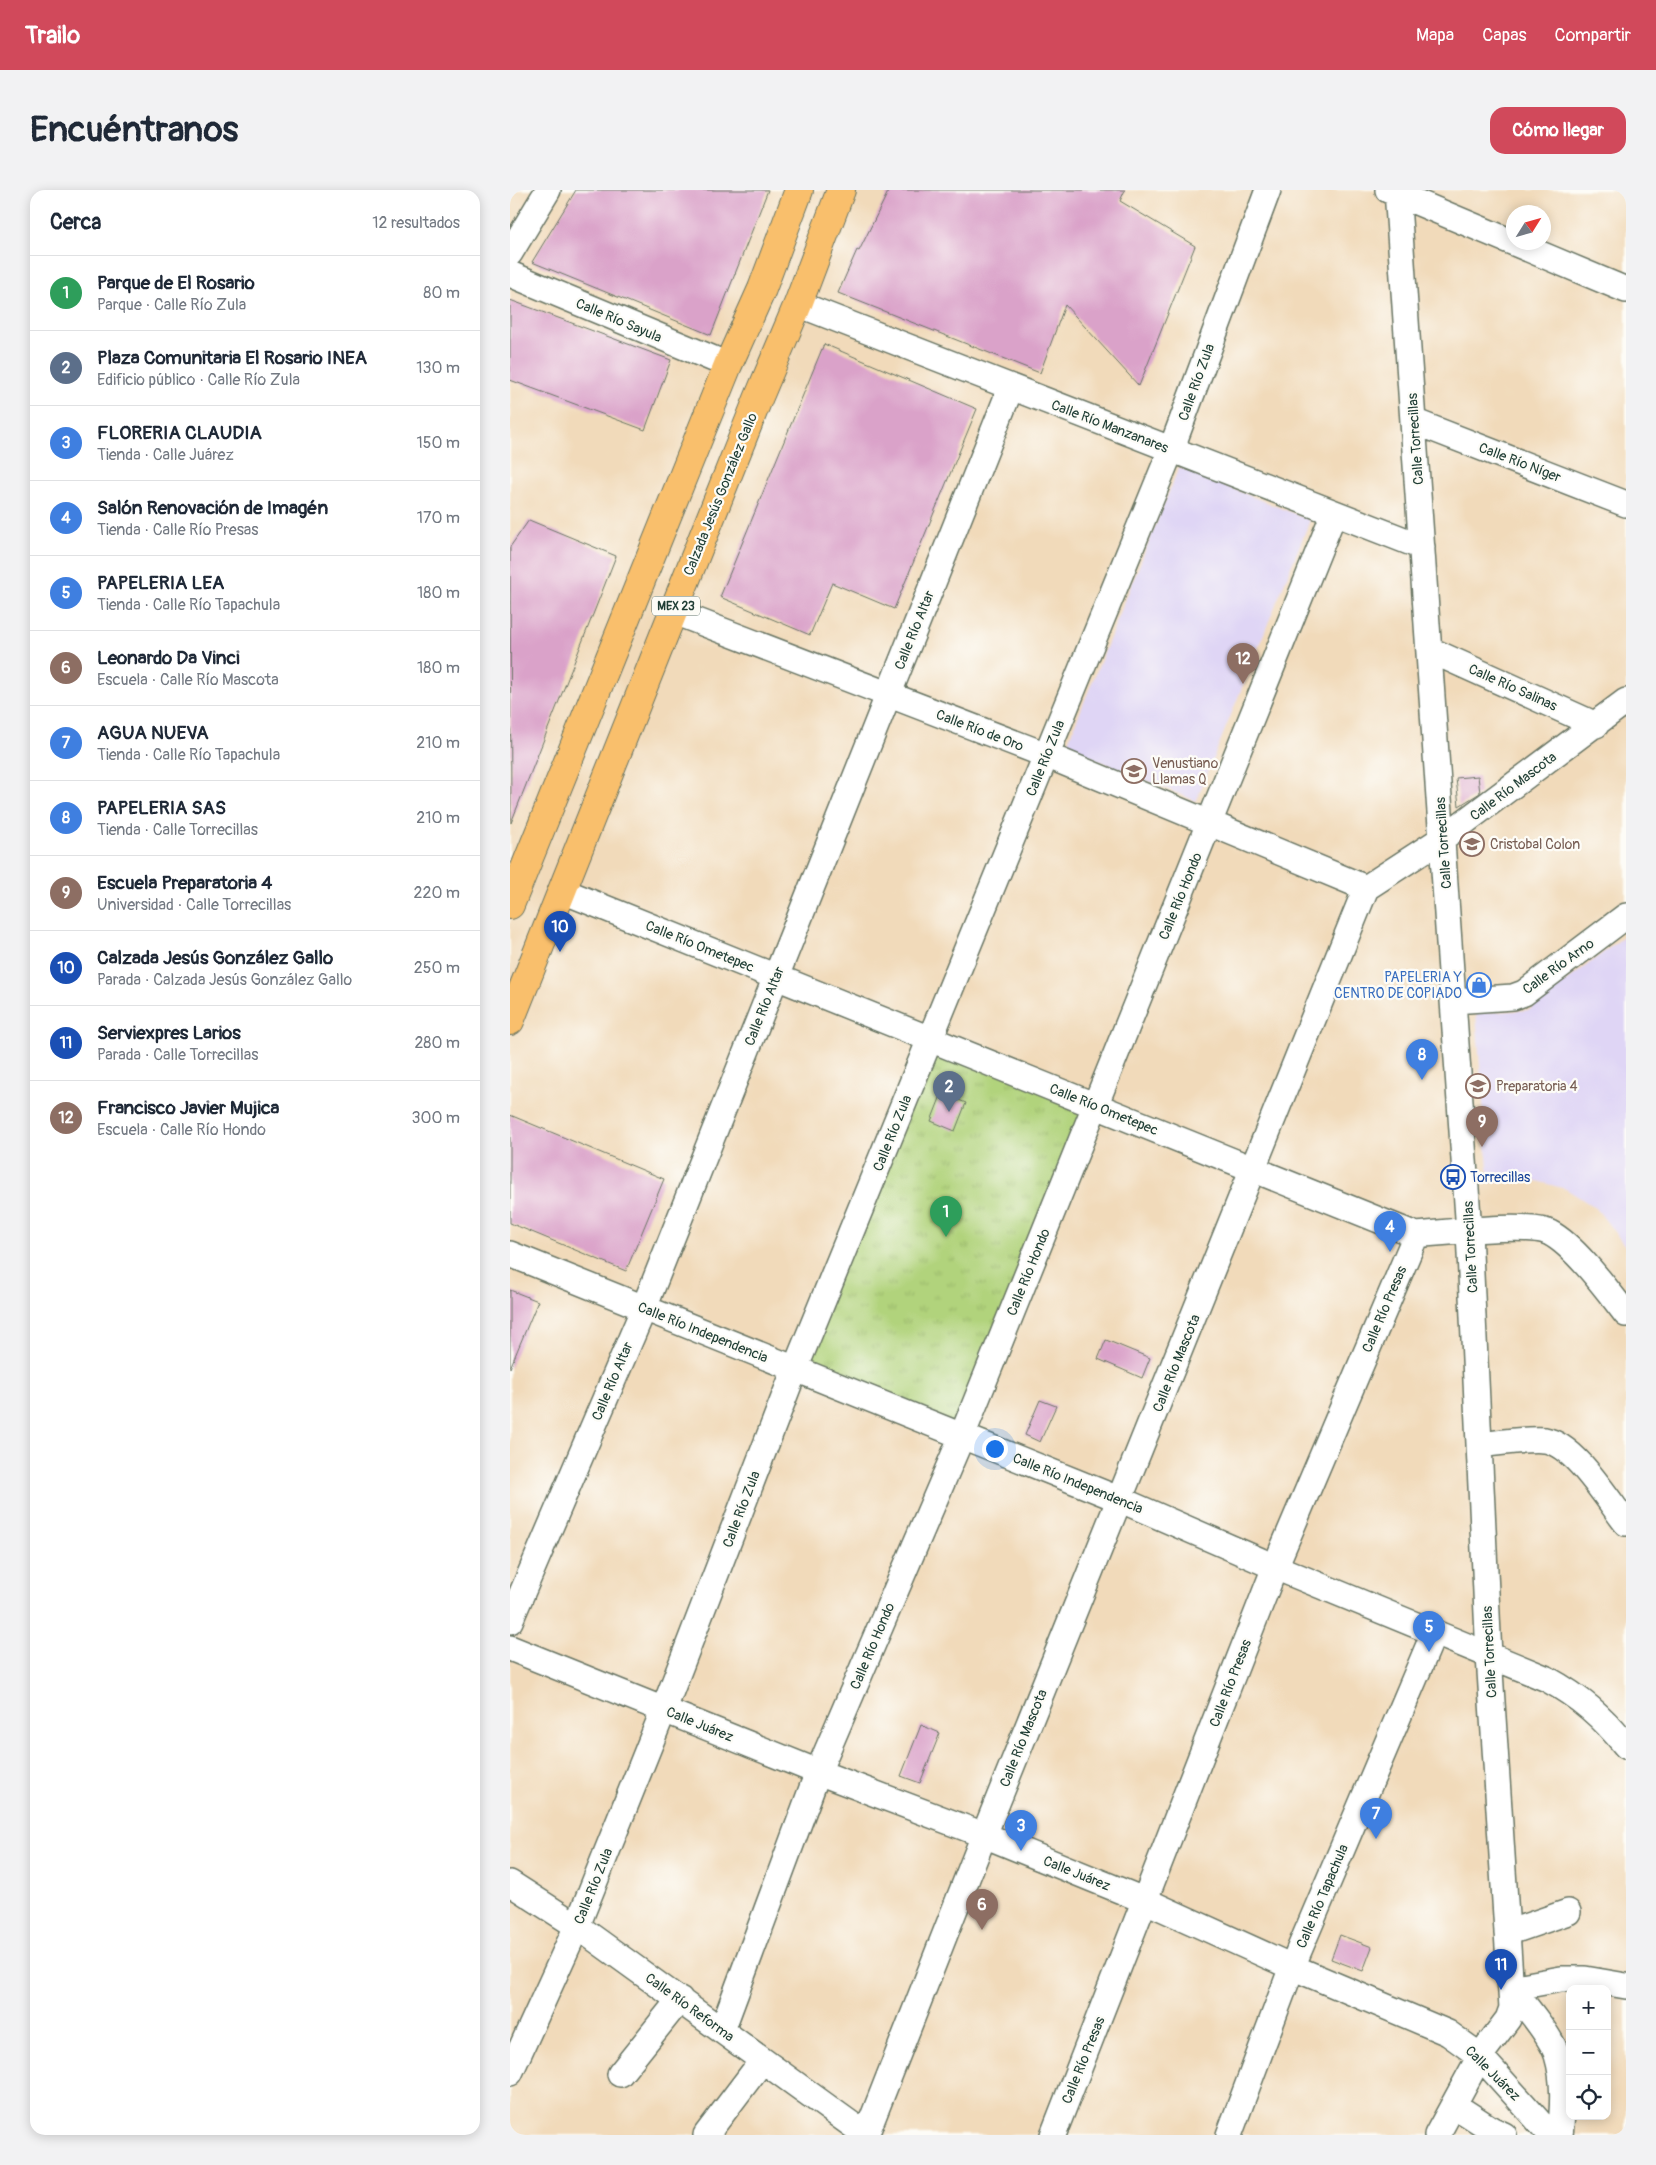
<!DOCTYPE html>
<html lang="es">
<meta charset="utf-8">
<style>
body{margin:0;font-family:Pangolin,sans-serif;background:#f2f2f3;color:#1f2937}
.controls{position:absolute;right:15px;bottom:15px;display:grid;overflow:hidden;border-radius:10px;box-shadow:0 2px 12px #0003}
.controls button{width:45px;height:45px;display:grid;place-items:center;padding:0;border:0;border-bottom:1px solid #e0e1e3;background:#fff;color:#1f2937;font:25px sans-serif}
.compass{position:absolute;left:996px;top:15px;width:45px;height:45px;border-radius:50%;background:#fff;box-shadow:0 2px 12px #0003;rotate:53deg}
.you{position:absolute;left:484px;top:1258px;width:18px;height:18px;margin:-12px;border:4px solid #fff;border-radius:50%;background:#1a73e8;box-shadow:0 0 0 8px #1a73e833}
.badge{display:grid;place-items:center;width:32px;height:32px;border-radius:50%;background:#d1495b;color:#fff;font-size:16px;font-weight:700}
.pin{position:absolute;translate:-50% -41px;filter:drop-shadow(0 1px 2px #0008)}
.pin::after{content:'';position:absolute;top:26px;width:18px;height:15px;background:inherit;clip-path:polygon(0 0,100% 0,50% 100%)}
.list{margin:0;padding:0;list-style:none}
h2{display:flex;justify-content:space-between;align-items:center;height:65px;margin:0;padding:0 20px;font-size:21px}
h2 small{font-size:16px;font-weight:400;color:#747a83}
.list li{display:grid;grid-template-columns:32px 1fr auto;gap:15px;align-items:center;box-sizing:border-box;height:75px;padding:0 20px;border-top:1px solid #e0e1e3}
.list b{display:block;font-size:19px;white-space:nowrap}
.list p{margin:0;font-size:16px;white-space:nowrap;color:#747a83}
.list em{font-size:16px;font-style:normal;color:#747a83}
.icon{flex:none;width:28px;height:28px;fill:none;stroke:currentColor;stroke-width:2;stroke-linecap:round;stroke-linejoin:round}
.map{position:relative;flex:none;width:1116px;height:1945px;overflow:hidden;border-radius:15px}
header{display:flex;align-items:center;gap:30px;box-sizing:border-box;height:70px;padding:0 25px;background:#d1495b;color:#fff}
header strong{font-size:24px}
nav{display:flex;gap:28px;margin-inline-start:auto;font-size:18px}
.intro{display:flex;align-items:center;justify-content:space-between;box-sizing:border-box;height:120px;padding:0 30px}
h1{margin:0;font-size:35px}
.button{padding:12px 22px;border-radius:15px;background:#d1495b;color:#fff;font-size:18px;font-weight:700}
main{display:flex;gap:30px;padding:0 30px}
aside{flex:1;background:#fff;border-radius:15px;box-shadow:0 2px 12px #0003}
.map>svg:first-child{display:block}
.built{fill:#dfd5f5}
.park{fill:url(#park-tufts);stroke:#688858}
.building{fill:#daa2c9}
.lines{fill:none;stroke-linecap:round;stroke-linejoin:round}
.minor-casing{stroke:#687463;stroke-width:28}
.major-casing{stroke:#687463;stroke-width:30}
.minor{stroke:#fff;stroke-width:25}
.major{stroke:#f9bf6c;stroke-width:28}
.labels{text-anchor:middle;stroke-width:4.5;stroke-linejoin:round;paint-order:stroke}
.shield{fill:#fdfcf7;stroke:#62766e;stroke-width:1}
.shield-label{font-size:12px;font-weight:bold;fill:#1f3d34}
.street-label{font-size:14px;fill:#1f3d34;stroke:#fdfcf7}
.education-label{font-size:14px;fill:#785e54;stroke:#fdfcf7;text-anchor:start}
.shop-label{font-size:14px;fill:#366cbe;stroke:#fdfcf7;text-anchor:end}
.transit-label{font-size:14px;fill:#164399;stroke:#fdfcf7;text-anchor:start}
</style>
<header>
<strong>Trailo</strong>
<nav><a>Mapa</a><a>Capas</a><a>Compartir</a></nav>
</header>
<div class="intro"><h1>Encuéntranos</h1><a class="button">Cómo llegar</a></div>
<main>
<aside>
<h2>Cerca<small>12 resultados</small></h2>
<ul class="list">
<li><span class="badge" style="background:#2e9e5b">1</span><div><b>Parque de El Rosario</b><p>Parque · Calle Río Zula</p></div><em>80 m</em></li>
<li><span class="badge" style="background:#5c6f8a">2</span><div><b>Plaza Comunitaria El Rosario INEA</b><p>Edificio público · Calle Río Zula</p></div><em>130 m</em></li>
<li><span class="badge" style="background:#3f7fe0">3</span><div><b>FLORERIA CLAUDIA</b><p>Tienda · Calle Juárez</p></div><em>150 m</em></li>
<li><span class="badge" style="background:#3f7fe0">4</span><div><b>Salón Renovación de Imagén</b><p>Tienda · Calle Río Presas</p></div><em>170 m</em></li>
<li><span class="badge" style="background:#3f7fe0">5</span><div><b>PAPELERIA LEA</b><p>Tienda · Calle Río Tapachula</p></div><em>180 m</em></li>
<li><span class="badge" style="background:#8d6e63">6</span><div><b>Leonardo Da Vinci</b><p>Escuela · Calle Río Mascota</p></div><em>180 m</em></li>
<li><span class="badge" style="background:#3f7fe0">7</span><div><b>AGUA NUEVA</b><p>Tienda · Calle Río Tapachula</p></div><em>210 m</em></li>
<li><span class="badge" style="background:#3f7fe0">8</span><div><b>PAPELERIA SAS</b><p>Tienda · Calle Torrecillas</p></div><em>210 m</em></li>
<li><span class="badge" style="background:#8d6e63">9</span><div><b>Escuela Preparatoria 4</b><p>Universidad · Calle Torrecillas</p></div><em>220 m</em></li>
<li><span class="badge" style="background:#1a4fb4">10</span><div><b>Calzada Jesús González Gallo</b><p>Parada · Calzada Jesús González Gallo</p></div><em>250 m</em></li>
<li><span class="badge" style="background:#1a4fb4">11</span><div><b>Serviexpres Larios</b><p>Parada · Calle Torrecillas</p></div><em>280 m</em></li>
<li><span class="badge" style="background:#8d6e63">12</span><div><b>Francisco Javier Mujica</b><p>Escuela · Calle Río Hondo</p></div><em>300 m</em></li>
</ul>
</aside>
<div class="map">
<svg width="1116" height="1945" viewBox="0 0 1116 1945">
<defs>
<pattern id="park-tufts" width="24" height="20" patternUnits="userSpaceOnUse" patternTransform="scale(1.25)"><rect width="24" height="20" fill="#b1d37b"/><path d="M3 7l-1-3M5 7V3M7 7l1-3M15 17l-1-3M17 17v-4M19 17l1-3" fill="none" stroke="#98b66b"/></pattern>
</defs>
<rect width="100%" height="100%" fill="#fdfcf7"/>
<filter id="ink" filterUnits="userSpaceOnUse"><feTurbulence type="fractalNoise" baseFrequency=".02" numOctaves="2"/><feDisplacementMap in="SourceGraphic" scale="10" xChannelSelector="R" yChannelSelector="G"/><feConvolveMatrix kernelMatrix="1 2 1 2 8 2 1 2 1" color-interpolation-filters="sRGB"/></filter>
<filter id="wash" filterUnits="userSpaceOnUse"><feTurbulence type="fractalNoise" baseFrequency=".0096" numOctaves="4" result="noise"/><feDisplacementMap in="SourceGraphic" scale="20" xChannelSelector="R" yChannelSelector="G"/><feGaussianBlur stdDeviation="1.12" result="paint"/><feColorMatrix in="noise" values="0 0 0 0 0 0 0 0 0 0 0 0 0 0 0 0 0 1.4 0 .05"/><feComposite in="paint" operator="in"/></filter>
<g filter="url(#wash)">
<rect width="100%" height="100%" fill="#f1daba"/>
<path class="built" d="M 669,277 L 800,330 L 686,611 L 556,557 Z
M 1116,745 L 1116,1057 L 1086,1018 L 1056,999 L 1023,990 L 979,992 L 966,823 L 1019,820 Z"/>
<path class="park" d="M 423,856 L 579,918 L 449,1239 L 292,1176 Z"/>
<g id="blocks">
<path class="building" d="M 66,0 L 258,0 L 201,145 L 22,72 Z
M 379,0 L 615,0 L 610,11 L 685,56 L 629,196 L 555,115 L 530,183 L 328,103 L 347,60 L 349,61 Z
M 0,110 L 161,170 L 135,240 L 0,190 Z
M 314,154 L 467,219 L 384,419 L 322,393 L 300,445 L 210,407 Z
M 19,330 L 106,366 L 1,633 L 0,357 Z
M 968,586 L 970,603 L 949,616 L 946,588 Z
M 432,903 L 456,913 L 445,941 L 421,931 Z
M 0,925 L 154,989 L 116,1081 L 0,1033 Z
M 0,1100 L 28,1111 L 0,1178 Z
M 596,1150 L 640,1168 L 632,1188 L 588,1169 Z
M 530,1210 L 546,1216 L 530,1252 L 515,1245 Z
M 411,1535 L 430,1543 L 410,1593 L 391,1586 Z
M 830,1745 L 862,1757 L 853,1781 L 821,1769 Z"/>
</g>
</g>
<g filter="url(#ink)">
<use href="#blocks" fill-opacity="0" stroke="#687463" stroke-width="1"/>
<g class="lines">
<defs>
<path id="minor" d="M 878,0 L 1116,100
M 887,0 L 959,1042 L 979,1466 L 1002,1818 L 998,1829 L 970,1866 L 927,1945
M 0,63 L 38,0
M 0,84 L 218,175
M 288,114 L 912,357
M 903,231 L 1116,314
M 164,422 L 536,565 L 856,698
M 920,460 L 1086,535
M 53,701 L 906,1045 C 932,1043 1020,1032 1040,1043 C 1065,1056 1098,1101 1116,1124
M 943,811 L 1003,807 L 1014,803 L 1116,726
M 0,1064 L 611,1310 L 765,1377 L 1037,1489 C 1070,1507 1093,1527 1116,1556
M 970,1255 C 988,1253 1018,1248 1035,1250 C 1065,1255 1097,1309 1116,1333
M 0,1431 L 134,1118 L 501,197
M 0,1458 L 308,1582 L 474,1645 L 636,1711 L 782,1777 L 938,1843 L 970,1866 L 1041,1945
M 0,1693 L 67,1736 L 356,1945
M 997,1743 L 1058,1722
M 212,1840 L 308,1582 L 452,1246 L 824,323
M 0,1883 L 67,1736 L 154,1519 L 285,1179 L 661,260 L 758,0
M 110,1884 L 170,1809
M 944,1915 L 981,1939 L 994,1945
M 196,1945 L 252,1871
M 356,1945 L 474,1645 L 856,698 L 933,648 L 1116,511
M 543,1945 L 765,1377 L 906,1045
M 719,1945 L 782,1777 L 924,1443
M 1050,1945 C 1053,1919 1055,1891 1047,1865 C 1041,1846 1014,1814 1001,1798 L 1051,1789 L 1075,1789 L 1116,1796"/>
<path id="major" d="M 0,715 L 218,175 L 252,99 L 289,0
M 0,831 L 248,209 L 288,114 L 331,0"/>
</defs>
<use href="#minor" class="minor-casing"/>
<use href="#major" class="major-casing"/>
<use href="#minor" class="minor"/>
<use href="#major" class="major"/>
</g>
</g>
<defs>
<symbol id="school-ring" viewBox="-11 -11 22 22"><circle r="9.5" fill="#fdfcf7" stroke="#8d6e63" stroke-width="1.5"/><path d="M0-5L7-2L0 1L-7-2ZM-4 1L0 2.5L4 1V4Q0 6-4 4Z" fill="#8d6e63"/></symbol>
<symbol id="shop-ring" viewBox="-11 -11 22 22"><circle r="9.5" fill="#fdfcf7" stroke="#3f7fe0" stroke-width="1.5"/><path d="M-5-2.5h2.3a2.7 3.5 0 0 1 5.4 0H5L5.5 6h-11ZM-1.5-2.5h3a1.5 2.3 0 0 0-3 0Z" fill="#3f7fe0"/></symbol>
<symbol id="university-ring" viewBox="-11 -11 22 22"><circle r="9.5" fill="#fdfcf7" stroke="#8d6e63" stroke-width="1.5"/><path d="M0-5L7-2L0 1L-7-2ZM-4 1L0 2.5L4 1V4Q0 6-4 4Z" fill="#8d6e63"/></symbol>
<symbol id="bus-ring" viewBox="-11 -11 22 22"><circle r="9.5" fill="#fdfcf7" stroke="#1a4fb4" stroke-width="1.5"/><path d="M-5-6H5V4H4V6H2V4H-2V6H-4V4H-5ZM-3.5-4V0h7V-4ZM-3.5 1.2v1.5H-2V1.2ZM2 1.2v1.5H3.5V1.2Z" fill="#1a4fb4"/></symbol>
</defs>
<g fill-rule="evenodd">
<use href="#school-ring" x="610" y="567" width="28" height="28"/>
<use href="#school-ring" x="948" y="640" width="28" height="28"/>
<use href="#shop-ring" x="955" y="781" width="28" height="28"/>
<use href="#university-ring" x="954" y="882" width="28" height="28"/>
<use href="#bus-ring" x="929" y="973" width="28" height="28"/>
</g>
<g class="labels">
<rect class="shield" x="142" y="406.5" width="48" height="19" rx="4"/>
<g class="shield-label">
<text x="166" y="420">MEX 23</text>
</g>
<g class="street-label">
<text transform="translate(109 130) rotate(23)" y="5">Calle Río Sayula</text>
<text transform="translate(686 192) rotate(-70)" y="5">Calle Río Zula</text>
<text transform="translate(600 236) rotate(21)" y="5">Calle Río Manzanares</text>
<text transform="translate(905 249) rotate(-94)" y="5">Calle Torrecillas</text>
<text transform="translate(1010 272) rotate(21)" y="5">Calle Río Níger</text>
<text transform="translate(210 304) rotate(-68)" y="5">Calzada Jesús González Gallo</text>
<text transform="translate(404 440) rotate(-68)" y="5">Calle Río Altar</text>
<text transform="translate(1003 497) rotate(24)" y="5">Calle Río Salinas</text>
<text transform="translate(470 540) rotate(21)" y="5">Calle Río de Oro</text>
<text transform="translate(535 568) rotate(-68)" y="5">Calle Río Zula</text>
<text transform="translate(1003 596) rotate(-37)" y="5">Calle Río Mascota</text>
<text transform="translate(933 653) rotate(-94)" y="5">Calle Torrecillas</text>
<text transform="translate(670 706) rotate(-68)" y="5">Calle Río Hondo</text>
<text transform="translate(190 756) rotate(22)" y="5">Calle Río Ometepec</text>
<text transform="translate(1048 776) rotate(-36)" y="5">Calle Río Arno</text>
<text transform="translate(254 816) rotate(-68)" y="5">Calle Río Altar</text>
<text transform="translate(594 919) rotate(22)" y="5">Calle Río Ometepec</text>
<text transform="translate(382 943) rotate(-68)" y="5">Calle Río Zula</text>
<text transform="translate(960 1057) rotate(-93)" y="5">Calle Torrecillas</text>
<text transform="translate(518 1082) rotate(-68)" y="5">Calle Río Hondo</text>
<text transform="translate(874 1119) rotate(-67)" y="5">Calle Río Presas</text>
<text transform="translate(193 1142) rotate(22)" y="5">Calle Río Independencia</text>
<text transform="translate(666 1173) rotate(-68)" y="5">Calle Río Mascota</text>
<text transform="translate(102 1191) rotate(-67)" y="5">Calle Río Altar</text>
<text transform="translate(568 1293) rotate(22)" y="5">Calle Río Independencia</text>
<text transform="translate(231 1319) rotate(-69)" y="5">Calle Río Zula</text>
<text transform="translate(362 1456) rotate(-67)" y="5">Calle Río Hondo</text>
<text transform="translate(979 1462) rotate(-93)" y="5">Calle Torrecillas</text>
<text transform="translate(720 1493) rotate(-69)" y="5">Calle Río Presas</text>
<text transform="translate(190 1534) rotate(22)" y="5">Calle Juárez</text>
<text transform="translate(513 1548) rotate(-68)" y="5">Calle Río Mascota</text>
<text transform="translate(567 1683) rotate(22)" y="5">Calle Juárez</text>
<text transform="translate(83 1696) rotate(-68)" y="5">Calle Río Zula</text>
<text transform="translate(812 1706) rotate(-67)" y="5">Calle Río Tapachula</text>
<text transform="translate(180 1817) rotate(36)" y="5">Calle Río Reforma</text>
<text transform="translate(573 1870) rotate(-68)" y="5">Calle Río Presas</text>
<text transform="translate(983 1883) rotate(45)" y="5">Calle Juárez</text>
</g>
<g class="education-label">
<text x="642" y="578">Venustiano<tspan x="642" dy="16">Llamas Q</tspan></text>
<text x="980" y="659">Cristobal Colon</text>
<text x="986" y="901">Preparatoria 4</text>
</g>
<g class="shop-label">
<text x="952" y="792">PAPELERIA Y<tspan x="952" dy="16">CENTRO DE COPIADO</tspan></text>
</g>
<g class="transit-label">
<text x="960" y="992">Torrecillas</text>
</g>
</g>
</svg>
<div class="controls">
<button>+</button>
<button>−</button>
<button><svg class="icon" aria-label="locate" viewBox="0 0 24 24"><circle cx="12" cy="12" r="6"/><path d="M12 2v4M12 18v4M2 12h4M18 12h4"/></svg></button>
</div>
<svg class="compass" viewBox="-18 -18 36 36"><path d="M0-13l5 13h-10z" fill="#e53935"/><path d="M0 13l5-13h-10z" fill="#747a83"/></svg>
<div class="you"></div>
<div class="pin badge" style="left:436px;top:1047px;background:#2e9e5b">1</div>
<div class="pin badge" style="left:439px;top:922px;background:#5c6f8a">2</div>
<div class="pin badge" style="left:511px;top:1661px;background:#3f7fe0">3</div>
<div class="pin badge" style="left:880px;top:1062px;background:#3f7fe0">4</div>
<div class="pin badge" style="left:919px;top:1462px;background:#3f7fe0">5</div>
<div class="pin badge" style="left:472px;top:1740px;background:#8d6e63">6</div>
<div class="pin badge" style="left:866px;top:1649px;background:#3f7fe0">7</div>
<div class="pin badge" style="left:912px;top:890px;background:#3f7fe0">8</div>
<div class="pin badge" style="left:972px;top:957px;background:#8d6e63">9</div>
<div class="pin badge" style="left:50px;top:762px;background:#1a4fb4">10</div>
<div class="pin badge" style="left:991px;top:1800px;background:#1a4fb4">11</div>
<div class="pin badge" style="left:733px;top:494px;background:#8d6e63">12</div>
</div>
</main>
